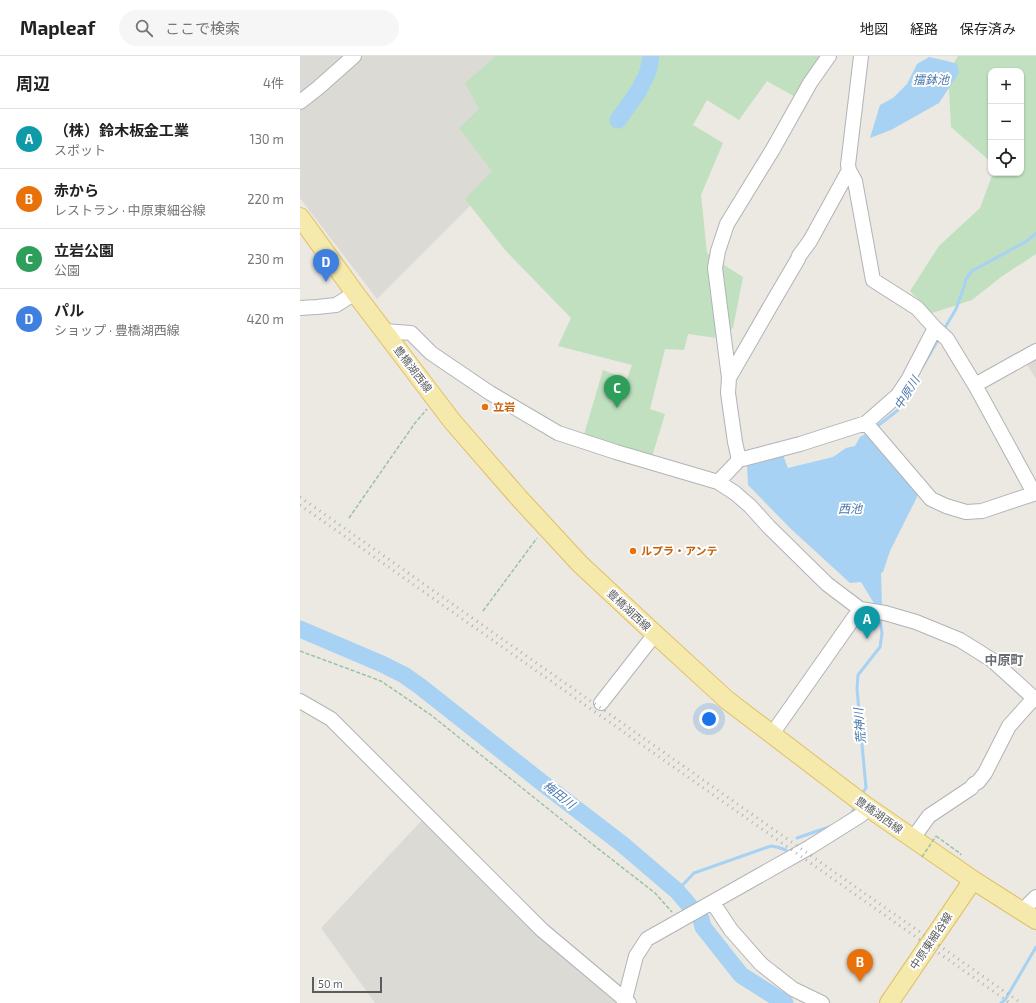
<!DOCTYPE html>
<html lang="ja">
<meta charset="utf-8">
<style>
body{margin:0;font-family:"Exo 2","Noto Sans JP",sans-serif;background:#f6f6f6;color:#222}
.controls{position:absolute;right:12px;top:12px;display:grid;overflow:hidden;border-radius:8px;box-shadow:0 1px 3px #0004}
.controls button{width:36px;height:36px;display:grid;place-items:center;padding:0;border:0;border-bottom:1px solid #e0e0e0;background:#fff;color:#222;font:20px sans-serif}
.scale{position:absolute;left:12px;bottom:10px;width:70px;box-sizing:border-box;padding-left:4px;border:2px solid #5a5c60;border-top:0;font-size:11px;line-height:14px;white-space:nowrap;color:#5a5c60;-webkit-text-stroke:3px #fff;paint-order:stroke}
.you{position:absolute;left:409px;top:663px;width:14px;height:14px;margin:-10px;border:3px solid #fff;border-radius:50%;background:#1a73e8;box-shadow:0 0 0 6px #1a73e833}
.badge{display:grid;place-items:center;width:26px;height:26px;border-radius:50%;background:#1a73e8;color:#fff;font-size:13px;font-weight:700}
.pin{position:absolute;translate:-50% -33px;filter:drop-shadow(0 1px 2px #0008)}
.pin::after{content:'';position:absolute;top:21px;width:14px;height:12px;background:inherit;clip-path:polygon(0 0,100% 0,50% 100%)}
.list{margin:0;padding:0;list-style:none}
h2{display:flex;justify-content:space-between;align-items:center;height:52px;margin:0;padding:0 16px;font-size:17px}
h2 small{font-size:13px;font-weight:400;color:#767676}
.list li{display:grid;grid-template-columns:26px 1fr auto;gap:12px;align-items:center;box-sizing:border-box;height:60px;padding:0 16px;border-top:1px solid #e0e0e0}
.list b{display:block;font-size:15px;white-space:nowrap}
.list p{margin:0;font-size:13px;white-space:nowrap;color:#767676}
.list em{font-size:13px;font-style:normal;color:#767676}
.icon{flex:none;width:22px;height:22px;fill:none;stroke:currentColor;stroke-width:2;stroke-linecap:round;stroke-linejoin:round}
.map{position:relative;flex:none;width:736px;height:947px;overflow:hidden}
header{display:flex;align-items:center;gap:24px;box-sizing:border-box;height:56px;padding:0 20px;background:#fff;border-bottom:1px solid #e0e0e0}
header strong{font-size:19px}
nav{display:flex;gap:22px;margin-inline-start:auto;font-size:14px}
.search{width:280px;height:36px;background:#f6f6f6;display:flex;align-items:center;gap:10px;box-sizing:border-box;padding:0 14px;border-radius:22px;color:#767676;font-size:15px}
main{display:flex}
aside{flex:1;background:#fff}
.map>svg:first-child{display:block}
.industrial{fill:#dcdad5}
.education{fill:#dddad2}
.green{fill:#c0e0c0}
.water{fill:#a7d2f4}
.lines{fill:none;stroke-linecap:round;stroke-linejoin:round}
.stream{stroke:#a7d2f4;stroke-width:3}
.river{stroke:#a7d2f4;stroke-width:17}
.minor-casing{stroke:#b1b3b7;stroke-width:16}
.major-casing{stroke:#e0bf65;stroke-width:20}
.path{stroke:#9ac0a5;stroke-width:1.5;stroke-dasharray:4 2;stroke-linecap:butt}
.minor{stroke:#fff;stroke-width:14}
.major{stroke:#f5eaac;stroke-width:18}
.rail{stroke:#b1b2b2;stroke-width:3;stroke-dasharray:1 5;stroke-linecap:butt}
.path-bridge{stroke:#9ac0a5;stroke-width:1.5;stroke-dasharray:4 2;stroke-linecap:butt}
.food-dot{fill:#e8710a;stroke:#fff;stroke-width:1.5}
.labels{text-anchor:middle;stroke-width:4;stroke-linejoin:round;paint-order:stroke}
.street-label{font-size:11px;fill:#5a5c60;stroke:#fff}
.food-label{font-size:11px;font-weight:bold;fill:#c56008;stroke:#fff;text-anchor:start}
.water-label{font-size:12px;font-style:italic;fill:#4b79ac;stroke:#fff}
.quarter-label{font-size:13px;font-weight:bold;fill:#6b6e72;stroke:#fff}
</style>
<header>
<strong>Mapleaf</strong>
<div class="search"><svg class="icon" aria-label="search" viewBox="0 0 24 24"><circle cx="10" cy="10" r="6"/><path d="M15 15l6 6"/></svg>ここで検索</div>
<nav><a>地図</a><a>経路</a><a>保存済み</a></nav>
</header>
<main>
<aside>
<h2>周辺<small>4件</small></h2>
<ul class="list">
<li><span class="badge" style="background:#0f9aa8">A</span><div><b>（株）鈴木板金工業</b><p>スポット</p></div><em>130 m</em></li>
<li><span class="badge" style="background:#e8710a">B</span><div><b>赤から</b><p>レストラン · 中原東細谷線</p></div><em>220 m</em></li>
<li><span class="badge" style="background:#2e9e5b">C</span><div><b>立岩公園</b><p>公園</p></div><em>230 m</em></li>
<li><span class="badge" style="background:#3f7fe0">D</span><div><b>パル</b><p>ショップ · 豊橋湖西線</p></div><em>420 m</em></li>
</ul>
</aside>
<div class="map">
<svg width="736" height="947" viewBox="0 0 736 947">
<rect width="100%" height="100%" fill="#ebe9e1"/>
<path class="industrial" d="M 0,0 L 200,0 L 203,117 L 77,243 L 0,142 Z
M 124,762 L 319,947 L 75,947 L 21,872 Z"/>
<path class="education" d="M 736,302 L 736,323 L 726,307 Z"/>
<path class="green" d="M 196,0 L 526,0 L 499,43 L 467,25 L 439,64 L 407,44 L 393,69 L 423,87 L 401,139 L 407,197 L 416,204 L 443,221 L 433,272 L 417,282 L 388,278 L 384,294 L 365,293 L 350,353 L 365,358 L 351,404 L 283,382 L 303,314 L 327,323 L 332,309 L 258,290 L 271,262 L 205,194 L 165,143 L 192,115 L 159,72 L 179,53 L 165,27 Z
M 658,0 L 736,0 L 736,198 L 701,221 L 672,244 L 632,257 L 610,235 L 639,190 L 680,152 L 693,117 L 721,117 L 721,15 L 691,15 L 691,106 L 651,71 L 648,16 Z"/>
<path class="water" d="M 629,1 L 647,5 L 657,8 L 659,17 L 639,47 L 591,74 L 570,82 L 580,49 L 593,42 L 607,28 L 617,8 Z
M 565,378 L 617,438 L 617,441 L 590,495 L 583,516 L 581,517 L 582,550 L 575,549 L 561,526 L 550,527 L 491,473 L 448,429 L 447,409 L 483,399 L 488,412 L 533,401 L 546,392 L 555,390 L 560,381 Z"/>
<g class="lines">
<path class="stream" d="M 643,275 L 656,253 L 664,231 L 666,223 L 672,215 L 727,185 L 736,177
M 623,310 L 639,282
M 575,372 L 598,354 L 608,336
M 561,739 L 566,732 L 557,633 L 558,619 L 580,591 L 582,577 L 579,560
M 550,760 L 556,749
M 497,782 L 529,771
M 377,835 L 394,817 L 471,790 L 477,791 L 486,794
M 701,947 L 705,944 L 736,891"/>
<path class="river" d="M 318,64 L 338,36 L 348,16 L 351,0
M 0,573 L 82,608 L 104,619 L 121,631 L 245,729 L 322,788 L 377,835 L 401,863 L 403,871 L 441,919 L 485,947"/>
<defs>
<path id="minor" d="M 561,0 L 548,109 L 549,114 L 555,125 L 573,224 L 617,252 L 635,272 L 647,283 L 675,329 L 734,437
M 0,46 L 18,32 L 54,0
M 0,252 L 17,251 L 36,249 L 55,237
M 84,275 L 111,277 L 131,297 L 190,337 L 258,377 L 316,396 L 418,426 L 435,437 L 450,450 L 469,471 L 527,528 L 560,553 L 585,557 L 616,566 L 660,584 L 692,604 L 736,644
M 429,322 L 471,249 L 498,203 L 499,200 L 510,185 L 549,114
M 675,329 L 736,295
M 566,367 L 631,443 L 646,450 L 666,456 L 682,455 L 736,437
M 439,404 L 435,386 L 428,337 L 429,322 L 415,212 L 418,195 L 427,168 L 473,93 L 510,27 L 529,0
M 418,426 L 439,404 L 500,388 L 566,367 L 598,339 L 608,324 L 635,272
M 0,645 L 31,663 L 242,874 L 329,947
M 301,647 L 355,578
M 472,678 L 560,553
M 613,782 L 629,760 L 671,732 L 674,728 L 678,726 L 685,717 L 709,670 L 734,642
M 413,847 L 431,874 L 461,908 L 493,933 L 522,947
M 722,855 L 736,841
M 324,947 L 336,900 L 347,883 L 510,791 L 561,759 L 566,750"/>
<path id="major" d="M 0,161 L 55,237 L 152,365 L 219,442 L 280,508 L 355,578 L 427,644 L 566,750 L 673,824 L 736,864
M 589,947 L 673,824"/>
</defs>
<use href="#minor" class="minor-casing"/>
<use href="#major" class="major-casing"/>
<path class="path" d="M 49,462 L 115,367 L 127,353
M 183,555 L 237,482
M 0,595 L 81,625 L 131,659 L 287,784 L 355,837 L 372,856
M 636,780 L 661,798 L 660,799"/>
<use href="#minor" class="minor"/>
<use href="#major" class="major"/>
<path class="rail" d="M 0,441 L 721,947
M 0,449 L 710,947"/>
<path class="path-bridge" d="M 622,801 L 636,780"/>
</g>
<g class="food-dot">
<circle cx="185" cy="351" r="4"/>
<circle cx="333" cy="495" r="4"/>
</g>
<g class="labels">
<g class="street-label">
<text transform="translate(113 313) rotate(53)" y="4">豊橋湖西線</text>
<text transform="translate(329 554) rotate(43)" y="4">豊橋湖西線</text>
<text transform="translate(579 759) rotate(35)" y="4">豊橋湖西線</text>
<text transform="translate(631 885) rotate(-56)" y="4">中原東細谷線</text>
</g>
<g class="food-label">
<text x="193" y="355">立岩</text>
<text x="341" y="499">ルプラ・アンテ</text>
</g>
<g class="water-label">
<text x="631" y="28">擂鉢池</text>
<text transform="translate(607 337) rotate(-58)" y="4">中原川</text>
<text x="550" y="457">西池</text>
<text transform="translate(560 670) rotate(-95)" y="4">荒神川</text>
<text transform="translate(259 739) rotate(38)" y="4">梅田川</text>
</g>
<g class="quarter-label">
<text x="704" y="609">中原町</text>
</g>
</g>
</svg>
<div class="controls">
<button>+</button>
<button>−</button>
<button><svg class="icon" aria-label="locate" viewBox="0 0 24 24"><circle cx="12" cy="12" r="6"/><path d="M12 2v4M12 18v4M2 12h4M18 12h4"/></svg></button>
</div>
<div class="scale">50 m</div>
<div class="you"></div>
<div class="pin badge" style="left:567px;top:583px;background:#0f9aa8">A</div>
<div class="pin badge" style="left:560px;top:926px;background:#e8710a">B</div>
<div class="pin badge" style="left:317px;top:352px;background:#2e9e5b">C</div>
<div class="pin badge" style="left:26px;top:226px;background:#3f7fe0">D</div>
</div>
</main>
